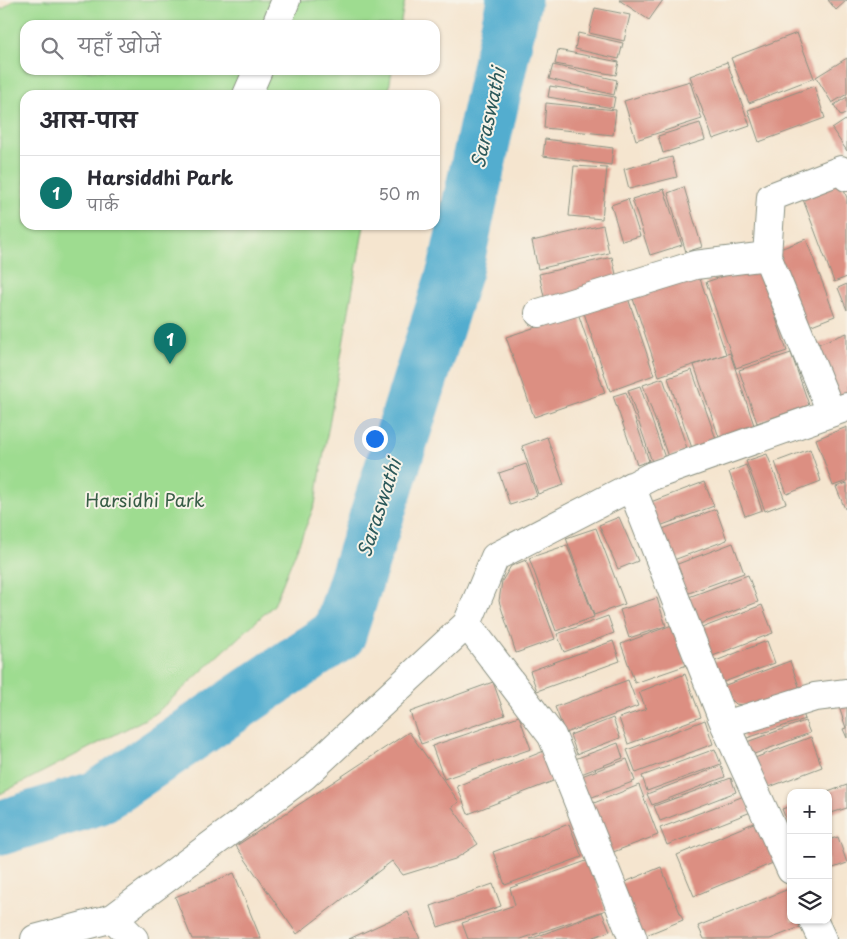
<!DOCTYPE html>
<html lang="hi">
<meta charset="utf-8">
<style>
body{margin:0;font-family:"Playpen Sans","Playpen Sans Deva",sans-serif;background:#f7f7f7;color:#2b2b33}
.controls{position:absolute;right:15px;bottom:15px;display:grid;overflow:hidden;border-radius:10px;box-shadow:0 1px 4px #0004}
.controls button{width:45px;height:45px;display:grid;place-items:center;padding:0;border:0;border-bottom:1px solid #e1e1e2;background:#fff;color:#2b2b33;font:25px sans-serif}
.you{position:absolute;left:374px;top:438px;width:18px;height:18px;margin:-12px;border:4px solid #fff;border-radius:50%;background:#1a73e8;box-shadow:0 0 0 8px #1a73e833}
.badge{display:grid;place-items:center;width:32px;height:32px;border-radius:50%;background:#0f766e;color:#fff;font-size:16px;font-weight:700}
.pin{position:absolute;translate:-50% -41px;filter:drop-shadow(0 1px 2px #0008)}
.pin::after{content:'';position:absolute;top:26px;width:18px;height:15px;background:inherit;clip-path:polygon(0 0,100% 0,50% 100%)}
.list{margin:0;padding:0;list-style:none}
h2{display:flex;justify-content:space-between;align-items:center;height:65px;margin:0;padding:0 20px;font-size:21px}
h2 small{font-size:16px;font-weight:400;color:#7c7c81}
.list li{display:grid;grid-template-columns:32px 1fr auto;gap:15px;align-items:center;box-sizing:border-box;height:75px;padding:0 20px;border-top:1px solid #e1e1e2}
.list b{display:block;font-size:19px;white-space:nowrap}
.list p{margin:0;font-size:16px;white-space:nowrap;color:#7c7c81}
.list em{font-size:16px;font-style:normal;color:#7c7c81}
.icon{flex:none;width:28px;height:28px;fill:none;stroke:currentColor;stroke-width:2;stroke-linecap:round;stroke-linejoin:round}
.map{position:relative;flex:none;width:847px;height:939px;overflow:hidden}
.search{position:absolute;background:#fff;box-shadow:0 1px 4px #0004;left:20px;top:20px;width:420px;height:55px;display:flex;align-items:center;gap:12px;box-sizing:border-box;padding:0 18px;border-radius:15px;color:#7c7c81;font-size:19px}
.panel{position:absolute;background:#fff;box-shadow:0 1px 4px #0004;left:20px;top:90px;width:420px;height:140px;border-radius:15px}
.map>svg:first-child{display:block}
.green{fill:#9edc90;stroke:#5e8c62}
.lines{fill:none;stroke-linecap:round;stroke-linejoin:round}
.river{stroke:#52adcf;stroke-width:55}
.building{fill:#dc8f82}
.minor-casing{stroke:#8a9182;stroke-width:30}
.minor{stroke:#fff;stroke-width:28}
.labels{text-anchor:middle;stroke-width:4;stroke-linejoin:round;paint-order:stroke}
.park-label{font-size:18px;fill:#385d46;stroke:#f7f3e8}
.water-label{font-size:19px;font-style:italic;fill:#2c595b;stroke:#f7f3e8}
</style>
<div class="map">
<svg width="847" height="939" viewBox="0 0 847 939">
<rect width="100%" height="100%" fill="#f7f3e8"/>
<filter id="ink" filterUnits="userSpaceOnUse"><feTurbulence type="fractalNoise" baseFrequency=".02" numOctaves="2"/><feDisplacementMap in="SourceGraphic" scale="10" xChannelSelector="R" yChannelSelector="G"/><feConvolveMatrix kernelMatrix="1 2 1 2 8 2 1 2 1" color-interpolation-filters="sRGB"/></filter>
<filter id="wash" filterUnits="userSpaceOnUse"><feTurbulence type="fractalNoise" baseFrequency=".0096" numOctaves="4" result="noise"/><feDisplacementMap in="SourceGraphic" scale="20" xChannelSelector="R" yChannelSelector="G"/><feGaussianBlur stdDeviation="1.12" result="paint"/><feColorMatrix in="noise" values="0 0 0 0 0 0 0 0 0 0 0 0 0 0 0 0 0 1.4 0 .05"/><feComposite in="paint" operator="in"/></filter>
<g filter="url(#wash)">
<rect width="100%" height="100%" fill="#f5e5cf"/>
<path class="green" d="M 14,0 L 405,0 L 400,25 L 25,25 L 25,70 L 392,70 L 388,95 L 25,95 L 25,225 L 364,225 L 315,504 L 274,605 L 155,714 L 0,794 L 0,9 L 3,9 Z"/>
<g class="lines">
<path class="river" d="M 0,828 L 97,798 L 339,634 L 455,270 L 514,0"/>
</g>
<g id="blocks">
<path class="building" d="M 619,0 L 663,0 L 649,20 Z
M 828,0 L 847,0 L 836,10 Z
M 595,8 L 630,15 L 624,41 L 589,33 Z
M 578,33 L 623,43 L 619,59 L 575,49 Z
M 797,33 L 814,78 L 749,103 L 731,58 Z
M 558,50 L 619,62 L 616,75 L 555,64 Z
M 847,58 L 847,94 L 832,103 L 816,77 Z
M 727,62 L 750,126 L 713,139 L 690,76 Z
M 553,65 L 617,80 L 614,95 L 549,79 Z
M 690,81 L 702,119 L 636,140 L 624,101 Z
M 550,86 L 615,97 L 613,108 L 548,97 Z
M 814,86 L 825,118 L 759,142 L 748,110 Z
M 847,97 L 847,113 L 841,116 L 834,105 Z
M 546,103 L 616,110 L 613,135 L 544,128 Z
M 847,119 L 847,151 L 832,129 Z
M 700,123 L 705,140 L 663,153 L 658,136 Z
M 545,139 L 613,148 L 611,165 L 543,156 Z
M 672,157 L 677,177 L 629,189 L 624,169 Z
M 574,166 L 607,168 L 602,219 L 569,216 Z
M 840,180 L 847,198 L 847,277 L 834,282 L 801,194 Z
M 684,187 L 702,247 L 686,252 L 668,193 Z
M 664,189 L 682,245 L 650,255 L 632,199 Z
M 628,199 L 640,236 L 622,241 L 611,205 Z
M 603,225 L 609,253 L 538,269 L 532,241 Z
M 806,239 L 835,316 L 804,328 L 775,251 Z
M 612,257 L 618,283 L 545,301 L 539,274 Z
M 758,265 L 787,351 L 736,368 L 706,282 Z
M 697,270 L 726,354 L 659,376 L 631,293 Z
M 847,284 L 847,310 L 838,288 Z
M 628,298 L 654,375 L 610,391 L 584,313 Z
M 578,313 L 605,393 L 534,417 L 506,337 Z
M 847,333 L 847,394 L 831,400 L 810,347 Z
M 730,353 L 755,428 L 720,440 L 694,365 Z
M 791,353 L 809,405 L 757,423 L 739,370 Z
M 692,370 L 717,442 L 693,451 L 668,378 Z
M 663,378 L 688,451 L 668,457 L 643,385 Z
M 640,386 L 665,458 L 652,462 L 628,390 Z
M 626,392 L 649,461 L 637,465 L 613,396 Z
M 847,427 L 847,481 L 833,486 L 816,439 Z
M 547,437 L 564,485 L 538,494 L 522,446 Z
M 810,449 L 821,481 L 787,494 L 775,462 Z
M 767,454 L 786,503 L 765,511 L 746,461 Z
M 526,464 L 537,496 L 510,505 L 499,473 Z
M 746,465 L 762,510 L 745,516 L 729,472 Z
M 704,482 L 714,506 L 657,527 L 648,503 Z
M 847,483 L 847,508 L 845,509 L 836,487 Z
M 716,509 L 727,540 L 671,561 L 660,530 Z
M 619,517 L 638,561 L 618,569 L 599,525 Z
M 596,528 L 625,604 L 594,615 L 566,538 Z
M 733,543 L 744,573 L 686,594 L 675,565 Z
M 567,545 L 594,617 L 556,631 L 529,558 Z
M 526,560 L 555,639 L 516,653 L 499,601 L 502,581 L 511,566 Z
M 748,575 L 758,602 L 697,625 L 686,598 Z
M 657,598 L 666,626 L 629,638 L 620,610 Z
M 762,605 L 773,633 L 710,657 L 699,629 Z
M 608,616 L 614,633 L 564,652 L 557,634 Z
M 672,625 L 687,665 L 635,683 L 621,644 Z
M 613,641 L 620,661 L 537,691 L 530,671 Z
M 767,641 L 775,663 L 721,683 L 713,662 Z
M 790,661 L 801,692 L 760,708 L 736,704 L 727,695 L 723,686 Z
M 685,674 L 701,717 L 628,744 L 619,718 L 646,709 L 639,692 Z
M 628,680 L 638,706 L 565,733 L 555,707 Z
M 493,682 L 505,715 L 421,744 L 410,712 Z
M 847,704 L 847,738 L 843,729 L 846,728 L 839,707 Z
M 800,705 L 805,719 L 744,739 L 740,724 Z
M 519,716 L 531,749 L 444,779 L 432,746 Z
M 613,718 L 620,738 L 577,754 L 570,735 Z
M 705,720 L 713,744 L 636,773 L 627,750 Z
M 805,721 L 810,733 L 749,756 L 744,743 Z
M 409,732 L 459,802 L 452,807 L 478,844 L 455,859 L 403,875 L 392,861 L 297,934 L 236,846 Z
M 811,737 L 822,767 L 764,789 L 752,759 Z
M 618,743 L 623,758 L 581,774 L 575,759 Z
M 549,749 L 561,778 L 468,814 L 457,786 Z
M 715,749 L 721,764 L 647,791 L 642,776 Z
M 627,759 L 635,781 L 587,799 L 579,777 Z
M 721,766 L 725,777 L 652,805 L 647,794 Z
M 731,778 L 736,792 L 660,821 L 654,806 Z
M 639,785 L 658,835 L 608,854 L 589,805 Z
M 847,785 L 847,808 L 828,814 L 828,792 Z
M 744,796 L 751,812 L 667,845 L 660,828 Z
M 791,806 L 791,831 L 782,809 Z
M 763,819 L 780,860 L 694,896 L 677,855 Z
M 569,824 L 582,857 L 505,885 L 493,852 Z
M 838,837 L 847,863 L 828,870 L 828,840 Z
M 589,860 L 606,910 L 521,939 L 468,939 L 462,923 L 515,905 L 510,888 Z
M 661,867 L 683,920 L 639,938 L 618,885 Z
M 234,873 L 261,939 L 192,939 L 175,897 Z
M 493,884 L 501,906 L 438,927 L 431,906 Z
M 791,888 L 791,920 L 806,920 L 808,924 L 770,939 L 704,939 L 698,926 Z
M 408,912 L 420,939 L 349,939 Z
M 602,912 L 610,931 L 589,939 L 530,939 Z"/>
</g>
</g>
<g filter="url(#ink)">
<use href="#blocks" fill-opacity="0" stroke="#8a9182" stroke-width="1"/>
<g class="lines">
<defs>
<path id="minor" d="M 276,25 L 286,0
M 247,95 L 258,70
M 767,256 L 831,412
M 539,313 L 695,265 L 767,256 L 771,197 L 841,170 L 847,177
M 631,486 L 725,725 L 791,870
M 467,624 L 552,736 L 633,939
M 725,725 L 815,697 L 847,693
M 113,918 L 134,939
M 813,920 L 822,939
M 35,939 L 113,918 L 304,776 L 467,624 L 495,557 L 652,476 L 847,407"/>
</defs>
<use href="#minor" class="minor-casing"/>
<use href="#minor" class="minor"/>
</g>
</g>
<g class="labels">
<g class="park-label">
<text x="145" y="507">Harsidhi Park</text>
</g>
<g class="water-label">
<text transform="translate(488 118) rotate(-78)" y="7">Saraswathi</text>
<text transform="translate(379 508) rotate(-72)" y="7">Saraswathi</text>
</g>
</g>
</svg>
<div class="controls">
<button>+</button>
<button>−</button>
<button><svg class="icon" aria-label="layers" viewBox="0 0 24 24"><path d="M12 4l9 5-9 5-9-5zM3 14l9 5 9-5"/></svg></button>
</div>
<div class="you"></div>
<div class="pin badge" style="left:170px;top:364px">1</div>
<div class="search"><svg class="icon" aria-label="search" viewBox="0 0 24 24"><circle cx="10" cy="10" r="6"/><path d="M15 15l6 6"/></svg>यहाँ खोजें</div>
<section class="panel">
<h2>आस-पास<small></small></h2>
<ul class="list">
<li><span class="badge">1</span><div><b>Harsiddhi Park</b><p>पार्क</p></div><em>50 m</em></li>
</ul>
</section>
</div>
